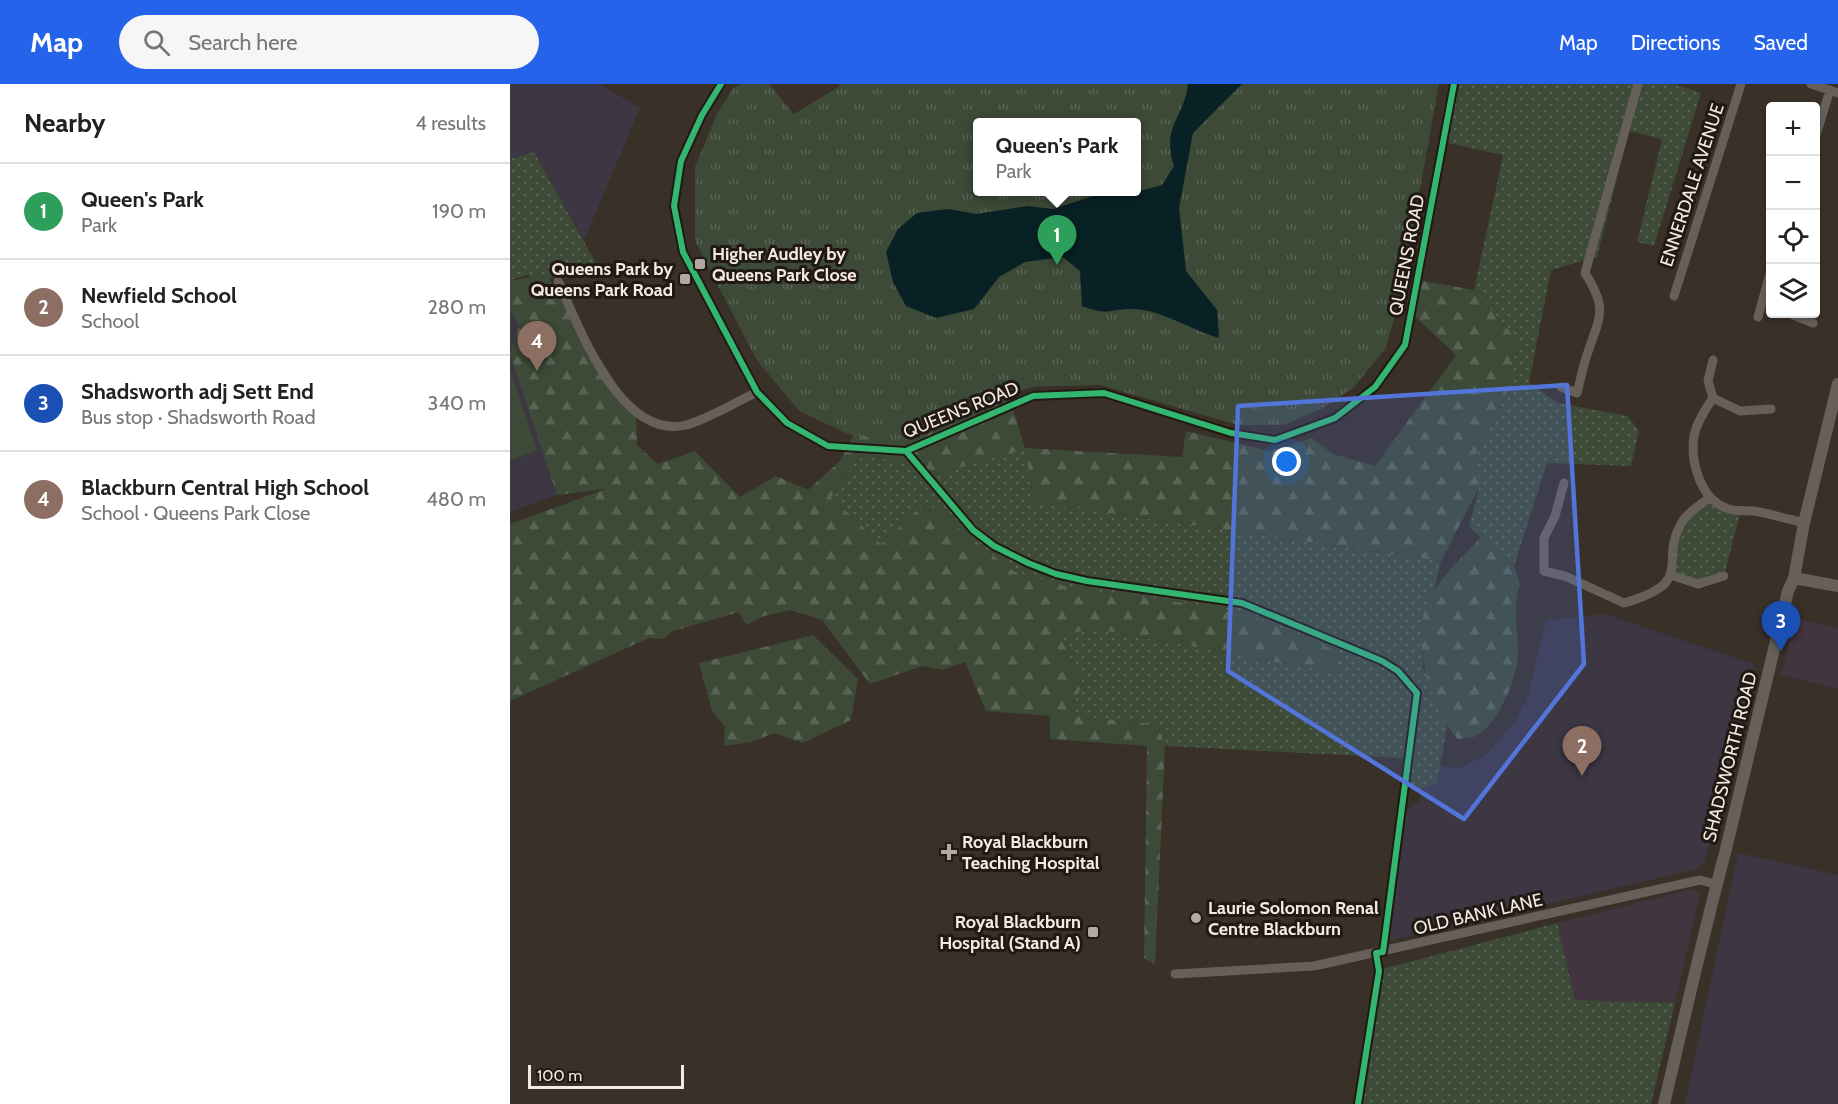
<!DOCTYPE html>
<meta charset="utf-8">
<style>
body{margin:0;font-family:Cabin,sans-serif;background:#f6f6f6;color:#222}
.controls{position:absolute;right:18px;top:18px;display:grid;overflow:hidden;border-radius:6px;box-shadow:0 2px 4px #0004}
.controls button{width:54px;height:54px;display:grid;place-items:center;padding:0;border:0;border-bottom:2px solid #e0e0e0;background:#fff;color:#222;font:30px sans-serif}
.scale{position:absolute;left:18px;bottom:15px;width:156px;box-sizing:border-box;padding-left:6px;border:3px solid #f5eae1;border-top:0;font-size:16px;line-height:21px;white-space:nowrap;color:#f5eae1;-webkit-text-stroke:4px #211913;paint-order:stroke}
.you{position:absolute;left:777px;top:378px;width:21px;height:21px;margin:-15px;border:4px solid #fff;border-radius:50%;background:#1a73e8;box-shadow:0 0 0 9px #1a73e833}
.badge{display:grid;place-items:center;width:39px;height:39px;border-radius:50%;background:#2563eb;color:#fff;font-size:20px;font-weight:700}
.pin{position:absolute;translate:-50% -50px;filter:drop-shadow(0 2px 3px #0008)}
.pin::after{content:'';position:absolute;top:32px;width:21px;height:18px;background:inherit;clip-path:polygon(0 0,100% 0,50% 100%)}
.popup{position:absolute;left:463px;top:34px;width:168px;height:78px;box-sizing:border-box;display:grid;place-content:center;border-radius:6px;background:#fff;filter:drop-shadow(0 2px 4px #0005);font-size:20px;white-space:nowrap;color:#767676}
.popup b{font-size:22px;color:#222}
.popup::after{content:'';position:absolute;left:50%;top:100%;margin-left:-12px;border:12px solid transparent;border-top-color:#fff}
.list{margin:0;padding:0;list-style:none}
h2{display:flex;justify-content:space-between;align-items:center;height:78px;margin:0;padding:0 24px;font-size:26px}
h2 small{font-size:20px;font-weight:400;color:#767676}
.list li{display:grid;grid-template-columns:39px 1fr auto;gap:18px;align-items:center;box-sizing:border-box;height:96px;padding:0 24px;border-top:2px solid #e0e0e0}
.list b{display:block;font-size:22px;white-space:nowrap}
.list p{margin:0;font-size:20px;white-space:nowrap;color:#767676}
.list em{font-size:20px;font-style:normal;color:#767676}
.icon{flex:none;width:33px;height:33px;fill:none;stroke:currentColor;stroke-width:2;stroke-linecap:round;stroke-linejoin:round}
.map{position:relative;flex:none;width:1328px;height:1020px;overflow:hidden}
header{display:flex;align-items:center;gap:36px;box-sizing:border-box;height:84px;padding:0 30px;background:#2563eb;color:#fff}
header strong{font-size:28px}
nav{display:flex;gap:33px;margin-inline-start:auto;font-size:21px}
.search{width:420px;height:54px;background:#f6f6f6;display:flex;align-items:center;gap:15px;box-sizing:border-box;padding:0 21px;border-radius:33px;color:#767676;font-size:22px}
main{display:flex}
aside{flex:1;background:#fff}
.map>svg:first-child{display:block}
.industrial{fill:#43353f}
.education{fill:#3d3744}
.grass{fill:url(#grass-dots)}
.forest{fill:url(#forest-firs)}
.park{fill:url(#park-tufts);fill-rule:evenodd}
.pitch{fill:#3c4a37}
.water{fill:#082124}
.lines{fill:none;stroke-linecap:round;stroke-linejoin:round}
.street{stroke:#67605a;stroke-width:9}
.secondary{stroke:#67605a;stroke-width:12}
.cycleway-casing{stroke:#211913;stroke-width:10}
.cycleway{stroke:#33b770;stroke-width:6}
.marked{fill:#5375da;fill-opacity:0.2;stroke:#5375da;stroke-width:4.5;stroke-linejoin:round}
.poi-dot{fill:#b3a9a0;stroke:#211913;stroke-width:2}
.labels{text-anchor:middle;stroke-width:6;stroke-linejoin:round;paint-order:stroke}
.street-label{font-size:18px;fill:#f5eae1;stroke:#211913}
.poi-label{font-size:18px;font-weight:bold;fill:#f5eae1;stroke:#211913;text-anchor:start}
</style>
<header>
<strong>Map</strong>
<div class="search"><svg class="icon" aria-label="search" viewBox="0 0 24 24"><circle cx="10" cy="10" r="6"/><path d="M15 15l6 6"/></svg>Search here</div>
<nav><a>Map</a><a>Directions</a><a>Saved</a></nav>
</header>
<main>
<aside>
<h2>Nearby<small>4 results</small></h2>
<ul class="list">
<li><span class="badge" style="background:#2e9e5b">1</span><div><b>Queen's Park</b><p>Park</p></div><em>190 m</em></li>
<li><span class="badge" style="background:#8d6e63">2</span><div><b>Newfield School</b><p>School</p></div><em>280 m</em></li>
<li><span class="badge" style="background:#1a4fb4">3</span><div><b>Shadsworth adj Sett End</b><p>Bus stop · Shadsworth Road</p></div><em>340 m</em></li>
<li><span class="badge" style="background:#8d6e63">4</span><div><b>Blackburn Central High School</b><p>School · Queens Park Close</p></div><em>480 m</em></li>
</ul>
</aside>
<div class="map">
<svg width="1328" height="1020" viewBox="0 0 1328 1020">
<defs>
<pattern id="grass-dots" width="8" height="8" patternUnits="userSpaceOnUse" patternTransform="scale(1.5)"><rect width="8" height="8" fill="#3c4a37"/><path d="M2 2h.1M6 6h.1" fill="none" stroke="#596454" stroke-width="1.8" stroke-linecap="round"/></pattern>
<pattern id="forest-firs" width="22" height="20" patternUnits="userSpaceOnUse" patternTransform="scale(1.5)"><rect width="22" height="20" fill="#3c4a37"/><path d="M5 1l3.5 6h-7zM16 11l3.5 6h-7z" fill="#596454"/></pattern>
<pattern id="park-tufts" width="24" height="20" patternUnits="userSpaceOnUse" patternTransform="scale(1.5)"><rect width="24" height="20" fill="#3c4a37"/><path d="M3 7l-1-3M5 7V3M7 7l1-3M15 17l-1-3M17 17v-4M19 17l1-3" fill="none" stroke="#596454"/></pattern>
</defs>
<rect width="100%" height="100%" fill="#393027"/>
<path class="industrial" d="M 1285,534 L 1328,544 L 1328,605 L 1271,591 Z
M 1183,805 L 1190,810 L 1165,919 L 1065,916 L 1047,839 Z"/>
<path class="education" d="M 0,0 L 90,0 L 130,24 L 74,156 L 24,68 L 0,75 Z
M 0,200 L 80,375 L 38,384 L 47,411 L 0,428 Z
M 1095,530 L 1244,580 L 1232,606 L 1235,618 L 1195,776 L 1187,785 L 879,857 L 897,725 L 910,718 L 912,704 L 927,699 L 930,682 L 949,684 L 976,671 L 1005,638 L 1018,611 L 1036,536 Z
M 1228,769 L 1328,791 L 1328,1020 L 1175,1020 Z"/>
<path class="grass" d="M 942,0 L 1165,0 L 1191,9 L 1144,162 L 1127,158 L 1152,55 L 1119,47 L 1087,173 L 1041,186 L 1019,299 L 1048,319 L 1118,332 L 1129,347 L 1121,382 L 1037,379 L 1004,482 L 959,443 L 969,404 L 961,379 L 996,313 L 1007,256 L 964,206 L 993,71 L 934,58 Z
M 24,68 L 87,181 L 23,199 L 18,191 L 0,196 L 0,75 Z
M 515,364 L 524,418 L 931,477 L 912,554 L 913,584 L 937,644 L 927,699 L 905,707 L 892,674 L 655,662 L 647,640 L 583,634 L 560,626 L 573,600 L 549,553 L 581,544 L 833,590 L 503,487 L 416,419 L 371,461 L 321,413 L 349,373 L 392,376 L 423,391 Z
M 1200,413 L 1231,426 L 1214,492 L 1188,500 L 1161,491 C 1167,448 1166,442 1200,413 Z
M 1047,839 L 1065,916 L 1165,919 L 1141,1020 L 844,1020 L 865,887 Z"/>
<path class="forest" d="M 36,190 L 126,330 L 127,361 L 148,380 L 185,367 L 230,413 L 266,392 L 298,406 L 330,377 L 353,332 L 461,299 L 427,268 L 475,258 L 497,260 L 486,298 L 535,283 L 548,275 L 519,255 L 630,248 L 693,264 L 749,297 L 811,325 L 746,341 L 678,316 L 616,301 L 554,296 L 498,309 L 515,364 L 672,373 L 676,347 L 760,367 L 802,354 L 823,370 L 865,382 L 946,271 L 901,229 L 907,196 L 964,206 L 1007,256 L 996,313 L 961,379 L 972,398 L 931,477 L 524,418 L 515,365 L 423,391 L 392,376 L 349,373 L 321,413 L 371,460 L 416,418 L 503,487 L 558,503 L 730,527 L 828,568 L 833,590 L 581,544 L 550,553 L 573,600 L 560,626 L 583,634 L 647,640 L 655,662 L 645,881 L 634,874 L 637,662 L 540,655 L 540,632 L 476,627 L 455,578 L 432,586 L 412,582 L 360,600 L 312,536 L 281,526 L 254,532 L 236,541 L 229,528 L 163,547 L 153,555 L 139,554 L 0,617 L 0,440 L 96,405 L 47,411 L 0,270 L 9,242 L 0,224 L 0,197 Z
M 971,453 L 1004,482 L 1010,501 C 1001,525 1009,546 1008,571 C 1006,596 989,639 966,652 C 962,654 953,654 948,655 C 918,625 900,551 920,513 C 932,491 954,472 971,453 Z
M 303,551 L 348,595 L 341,636 L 293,659 L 264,649 L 241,658 L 214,662 L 215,643 L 202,627 L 189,579 Z"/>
<path class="park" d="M 232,0 L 259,0 L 284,30 L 330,2 L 329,0 L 929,0 L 892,205 L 876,264 L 843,304 L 811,325 L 774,341 L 728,341 L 590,301 L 510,303 L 402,358 L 340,351 L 289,327 L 246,275 L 185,157 L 185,83 L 207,30 L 223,4 ZM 468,39 L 626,39 L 626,108 L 468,108 Z"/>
<path class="pitch" d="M 0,284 L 27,367 L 0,376 Z"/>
<path class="water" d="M 678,0 L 732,0 L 683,49 L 669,124 L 676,187 L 707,226 L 709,254 C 681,246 653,226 623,225 C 599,224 600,233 572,222 L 570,187 L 553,173 L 515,178 L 489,193 L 464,225 L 426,234 L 396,222 L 383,198 L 376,168 L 388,145 L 407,129 L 438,125 L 466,130 L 518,122 L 543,125 L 596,108 L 626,108 L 652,101 L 664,82 C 651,42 674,35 678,0 Z"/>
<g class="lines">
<path class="street" d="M 211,0 L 192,31 L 171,77 L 164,122 L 173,168 L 247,308 L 277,339 L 318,362 L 396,367 L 523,312 L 594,309 L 721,349 L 765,356 L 825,334 L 865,303 L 895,261 L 944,0
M 1301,0 L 1328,9
M 1306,51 L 1320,6
M 48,197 C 70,244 111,361 180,340 C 203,332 225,319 247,308
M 1164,212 L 1231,0
M 1281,230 L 1303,239
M 1248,233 L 1260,190
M 1203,276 L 1198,297 L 1203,314 C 1195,326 1187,338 1184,352 C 1180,377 1190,414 1216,424 C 1224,428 1235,426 1244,427 C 1261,430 1278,435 1294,439
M 1051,303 L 1067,309 C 1071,295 1073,281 1078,268 C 1090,232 1098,225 1075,189 L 1128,0
M 1203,314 L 1230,327 L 1261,325
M 1054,399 L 1045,432 L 1034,454 L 1034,487 L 1055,492 L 1114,519 C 1190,497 1145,478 1174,435 C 1180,427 1192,420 1200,413
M 1161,491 L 1188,500 L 1214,492
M 665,890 L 804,882 L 1190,796 L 1205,800"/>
<path class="secondary" d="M 1284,494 L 1328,502
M 1154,1020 C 1174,936 1193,851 1215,769 L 1278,507 L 1284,494 L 1294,439 L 1328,300"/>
<defs>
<path id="cycleway" d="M 211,0 L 192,31 L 171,77 L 164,122 L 173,168 L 247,308 L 277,339 L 318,362 L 396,367 L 523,312 L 594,309 L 721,349 L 765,356 L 825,334 L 865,303 L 895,261 L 944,0
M 396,367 L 463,446 L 484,462 L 518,479 L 546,490 L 577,497 L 732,519 L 872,577 L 888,587 L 907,609 L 873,868 L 866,869 L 869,887 L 848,1020"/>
</defs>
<use href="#cycleway" class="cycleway-casing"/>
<use href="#cycleway" class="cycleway"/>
</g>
<path class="marked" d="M 1057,301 L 1074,580 L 954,735 L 718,587 L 728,322 Z"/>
<g class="poi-dot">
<rect x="184" y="174" width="12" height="12" rx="3"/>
<rect x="169" y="189" width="12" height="12" rx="3"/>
<path d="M436 759h6v6h6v6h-6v6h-6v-6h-6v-6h6z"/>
<circle cx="686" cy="834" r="6"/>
<rect x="577" y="842" width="12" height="12" rx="3"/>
</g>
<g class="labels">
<g class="street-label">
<text transform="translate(1182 101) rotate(-72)" y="6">ENNERDALE AVENUE</text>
<text transform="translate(897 171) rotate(-79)" y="6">QUEENS ROAD</text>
<text transform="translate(451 326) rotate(-22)" y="6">QUEENS ROAD</text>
<text transform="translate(1220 673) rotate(-76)" y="6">SHADSWORTH ROAD</text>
<text transform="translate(968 830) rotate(-13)" y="6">OLD BANK LANE</text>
</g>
<g class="poi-label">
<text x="202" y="176">Higher Audley by<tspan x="202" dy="21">Queens Park Close</tspan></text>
<text x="163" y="191" text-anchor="end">Queens Park by<tspan x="163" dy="21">Queens Park Road</tspan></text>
<text x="452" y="764">Royal Blackburn<tspan x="452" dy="21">Teaching Hospital</tspan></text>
<text x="698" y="830">Laurie Solomon Renal<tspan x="698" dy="21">Centre Blackburn</tspan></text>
<text x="571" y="844" text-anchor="end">Royal Blackburn<tspan x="571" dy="21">Hospital (Stand A)</tspan></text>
</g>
</g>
</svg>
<div class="controls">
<button>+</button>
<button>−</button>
<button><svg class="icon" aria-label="locate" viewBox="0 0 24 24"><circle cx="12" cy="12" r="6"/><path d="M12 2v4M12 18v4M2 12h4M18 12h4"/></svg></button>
<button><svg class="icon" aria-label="layers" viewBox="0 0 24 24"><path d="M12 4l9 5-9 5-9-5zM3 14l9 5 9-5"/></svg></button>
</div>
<div class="scale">100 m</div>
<div class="you"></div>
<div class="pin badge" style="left:547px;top:181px;background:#2e9e5b">1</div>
<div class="popup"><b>Queen's Park</b>Park</div>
<div class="pin badge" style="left:1072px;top:692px;background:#8d6e63">2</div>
<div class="pin badge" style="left:1271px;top:567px;background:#1a4fb4">3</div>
<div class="pin badge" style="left:27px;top:287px;background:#8d6e63">4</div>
</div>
</main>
